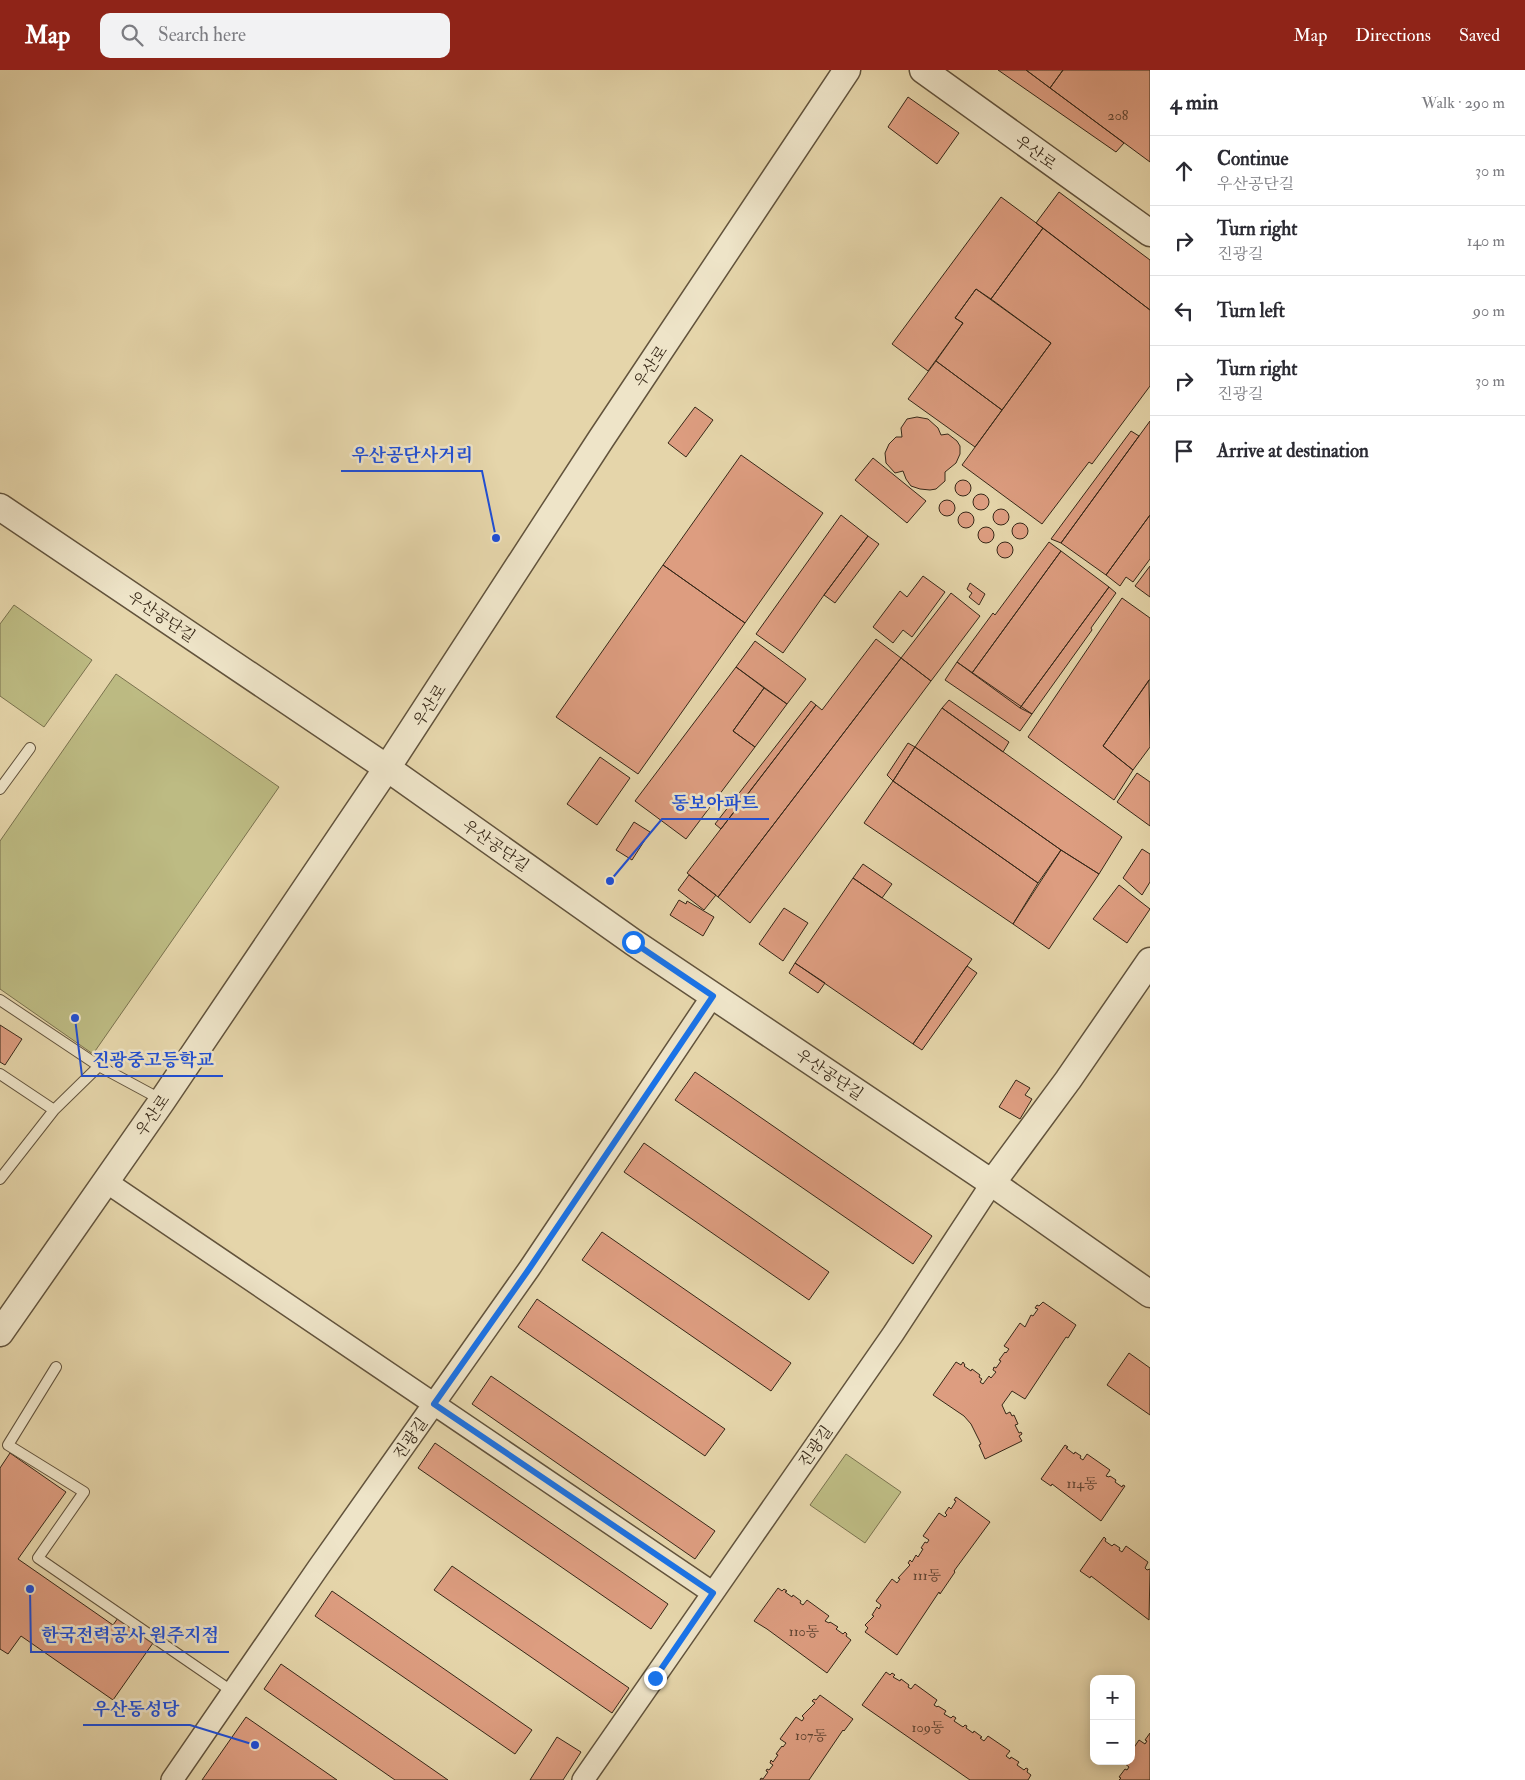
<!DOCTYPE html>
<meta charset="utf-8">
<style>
body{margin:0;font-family:"IM FELL Double Pica","Noto Serif KR",serif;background:#f2f2f3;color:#2b2b33}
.controls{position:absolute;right:15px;bottom:15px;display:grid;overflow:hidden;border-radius:10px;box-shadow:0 2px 12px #0003}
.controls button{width:45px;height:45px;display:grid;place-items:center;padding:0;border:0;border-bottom:1px solid #e1e1e2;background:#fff;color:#2b2b33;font:25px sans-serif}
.stop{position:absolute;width:15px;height:15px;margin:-11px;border:4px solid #1a73e8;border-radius:50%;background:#fff}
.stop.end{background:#1a73e8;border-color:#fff;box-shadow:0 1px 5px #0008}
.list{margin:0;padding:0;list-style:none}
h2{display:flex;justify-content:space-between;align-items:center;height:65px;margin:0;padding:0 20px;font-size:21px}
h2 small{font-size:16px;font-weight:400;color:#7c7c81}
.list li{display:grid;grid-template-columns:32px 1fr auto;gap:15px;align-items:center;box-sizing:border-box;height:70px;padding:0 20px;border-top:1px solid #e1e1e2}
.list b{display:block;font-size:19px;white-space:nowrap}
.list p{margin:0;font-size:16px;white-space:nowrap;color:#7c7c81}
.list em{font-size:16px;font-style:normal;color:#7c7c81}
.icon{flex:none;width:28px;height:28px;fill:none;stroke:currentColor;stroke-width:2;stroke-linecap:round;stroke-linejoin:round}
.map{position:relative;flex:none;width:1150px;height:1710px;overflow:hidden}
header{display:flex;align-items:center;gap:30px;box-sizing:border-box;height:70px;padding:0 25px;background:#8f2418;color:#fff}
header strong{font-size:24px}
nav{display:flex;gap:28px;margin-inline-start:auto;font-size:18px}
.search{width:350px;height:45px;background:#f2f2f3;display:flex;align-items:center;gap:12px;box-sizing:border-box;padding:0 18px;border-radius:10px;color:#7c7c81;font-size:19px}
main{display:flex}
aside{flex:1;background:#fff}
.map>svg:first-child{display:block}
.green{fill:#bdbb83;stroke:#7a724e}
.building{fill:#dd9d80;stroke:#372818}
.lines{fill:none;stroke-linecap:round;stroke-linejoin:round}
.service-casing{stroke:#62533c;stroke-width:12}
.minor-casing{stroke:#62533c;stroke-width:24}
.tertiary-casing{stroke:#62533c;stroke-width:29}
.service{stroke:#eee4c8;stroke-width:10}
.minor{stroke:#eee4c8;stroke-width:21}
.tertiary{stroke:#eee4c8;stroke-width:26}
.route{stroke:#1a73e8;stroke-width:6}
.labels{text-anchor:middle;stroke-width:5;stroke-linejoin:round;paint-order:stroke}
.number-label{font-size:14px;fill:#604532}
.street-label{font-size:16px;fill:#372818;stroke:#eee4c8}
.leader{fill:none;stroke:#1d4ed8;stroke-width:2}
.callout-dot{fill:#1d4ed8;stroke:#eee4c8;stroke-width:2}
.callout-label{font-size:18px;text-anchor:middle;font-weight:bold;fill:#1d4ed8;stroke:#eee4c8;stroke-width:5;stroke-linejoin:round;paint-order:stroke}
</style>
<header>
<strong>Map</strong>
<div class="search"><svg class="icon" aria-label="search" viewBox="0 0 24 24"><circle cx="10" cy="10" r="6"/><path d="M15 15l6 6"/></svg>Search here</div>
<nav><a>Map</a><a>Directions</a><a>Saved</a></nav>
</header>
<main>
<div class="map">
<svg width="1150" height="1710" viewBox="0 0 1150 1710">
<rect width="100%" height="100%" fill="#e5d5aa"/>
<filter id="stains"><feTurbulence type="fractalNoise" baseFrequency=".004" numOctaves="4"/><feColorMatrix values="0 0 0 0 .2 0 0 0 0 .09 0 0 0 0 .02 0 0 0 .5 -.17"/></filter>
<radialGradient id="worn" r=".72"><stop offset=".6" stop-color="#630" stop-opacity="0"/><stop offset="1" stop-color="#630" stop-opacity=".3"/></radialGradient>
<path class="green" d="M 14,535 L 92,590 L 44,657 L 0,626 L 0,554 Z
M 116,604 L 279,717 L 93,984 L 0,919 L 0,771 Z
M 846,1384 L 901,1422 L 865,1473 L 810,1435 Z"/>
<path class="building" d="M 998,0 L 1026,0 L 1124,73 L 1116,82 Z
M 1026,0 L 1063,0 L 1050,18 Z
M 1063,0 L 1150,0 L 1150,92 L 1050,18 Z
M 908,27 L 959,63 L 937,94 L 888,57 Z
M 1059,122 L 1150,190 L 1150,240 L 1036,153 Z
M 1001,127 L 1043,158 L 991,229 L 976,219 L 955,248 L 963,253 L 928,301 L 892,274 Z
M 1043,158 L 1150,240 L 1150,316 L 1092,394 L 1089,392 L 1042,454 L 962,395 L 1051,273 L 991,229 Z
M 976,219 L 1051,273 L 1002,340 L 936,291 L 963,253 L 955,248 Z
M 936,291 L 1002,340 L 975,377 L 908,329 Z
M 695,337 L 713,350 L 686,387 L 668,373 Z
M 917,347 L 928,349 L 938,358 L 941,365 L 948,364 L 957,371 L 960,376 L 960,384 L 956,393 L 945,402 L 945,411 L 936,419 L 930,420 L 920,419 L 911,416 L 906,409 L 903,401 L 895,403 L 886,393 L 885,383 L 889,374 L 896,367 L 902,367 L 901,358 L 907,349 Z
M 1150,351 L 1150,445 L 1106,505 L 1061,473 Z
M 1131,361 L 1139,366 L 1061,473 L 1051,469 Z
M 741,385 L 823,443 L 745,553 L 663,495 Z
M 873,388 L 926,431 L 907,453 L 855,410 Z
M955 418a8 8 0 1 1 16 0a8 8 0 1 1-16 0Z
M973 432a8 8 0 1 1 16 0a8 8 0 1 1-16 0Z
M939 438a8 8 0 1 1 16 0a8 8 0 1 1-16 0Z
M993 447a8 8 0 1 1 16 0a8 8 0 1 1-16 0Z
M958 450a8 8 0 1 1 16 0a8 8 0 1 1-16 0Z
M 841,445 L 868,466 L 824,525 L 783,583 L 756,564 Z
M 1150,445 L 1150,489 L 1133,512 L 1126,507 L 1120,516 L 1106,505 Z
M1012 461a8 8 0 1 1 16 0a8 8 0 1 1-16 0Z
M978 465a8 8 0 1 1 16 0a8 8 0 1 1-16 0Z
M 868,466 L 879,474 L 835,533 L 824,525 Z
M997 480a8 8 0 1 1 16 0a8 8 0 1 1-16 0Z
M 1049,472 L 1061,481 L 972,603 L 957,592 L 993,543 L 995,545 Z
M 1061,481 L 1109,517 L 1020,638 L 972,603 Z
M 663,495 L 745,553 L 638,704 L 556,647 Z
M 1150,496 L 1150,527 L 1135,516 Z
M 923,506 L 945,522 L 912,567 L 903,560 L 893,573 L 873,557 L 900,521 L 907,527 Z
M 970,513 L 985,524 L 979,535 L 969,527 L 972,523 L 967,519 Z
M 1109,517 L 1116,523 L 1091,558 L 1092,560 L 1032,644 L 1020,638 Z
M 951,523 L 980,546 L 931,611 L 901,588 Z
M 1122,528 L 1150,548 L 1150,609 L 1103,676 L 1133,700 L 1114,730 L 1028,667 Z
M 876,569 L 901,588 L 718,827 L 687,803 L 816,635 L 822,640 Z
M 755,571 L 806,609 L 787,634 L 736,597 Z
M 901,588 L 931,611 L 750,853 L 718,827 Z
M 957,592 L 1032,644 L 1020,661 L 945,610 Z
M 736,597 L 764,618 L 733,661 L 755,677 L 686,769 L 635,731 Z
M 1149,610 L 1150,677 L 1133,700 L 1103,676 Z
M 764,618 L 787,634 L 755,677 L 733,661 Z
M 949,630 L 1009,672 L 1003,682 L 942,638 Z
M 811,631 L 816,635 L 721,759 L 715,754 Z
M 942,638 L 1122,767 L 1099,804 L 1061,780 L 915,677 Z
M 908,673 L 915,677 L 893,711 L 887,705 Z
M 915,677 L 1061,780 L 1038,813 L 893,711 Z
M 600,687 L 630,708 L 597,755 L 567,734 Z
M 1137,703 L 1150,712 L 1150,756 L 1117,732 Z
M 893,711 L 1038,813 L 1013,854 L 864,753 Z
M 634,752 L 650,762 L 632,790 L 616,780 Z
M 1142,779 L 1150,784 L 1150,812 L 1142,825 L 1123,808 Z
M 1061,780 L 1099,804 L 1049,879 L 1013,854 Z
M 863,794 L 892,814 L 882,828 L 853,808 Z
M 689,805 L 716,825 L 704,840 L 678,820 Z
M 853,808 L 972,889 L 913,974 L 795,893 Z
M 1119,815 L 1150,839 L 1127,873 L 1093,849 Z
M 679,830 L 686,834 L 687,831 L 714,847 L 703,866 L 670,845 Z
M 784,838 L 808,853 L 783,891 L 759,874 Z
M 795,893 L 825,913 L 818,923 L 789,903 Z
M 967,896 L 977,903 L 922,980 L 913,974 Z
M 0,955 L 22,969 L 5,995 L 0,992 Z
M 695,1002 L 932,1166 L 913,1194 L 675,1030 Z
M 1016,1010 L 1030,1018 L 1025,1025 L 1032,1029 L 1020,1049 L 999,1037 Z
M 644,1073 L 829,1202 L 809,1230 L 624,1102 Z
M 602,1162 L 791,1293 L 771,1321 L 582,1190 Z
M 537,1229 L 725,1359 L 705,1386 L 518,1257 Z
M 1043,1232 L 1076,1255 L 1068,1268 L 1066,1267 L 1025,1329 L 1012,1321 L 1002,1335 L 1006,1344 L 1010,1342 L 1012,1346 L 1014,1345 L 1018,1354 L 1015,1355 L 1019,1363 L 1021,1362 L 1022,1364 L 1019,1366 L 1022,1371 L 985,1389 L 979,1375 L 981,1374 L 971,1354 L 964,1346 L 933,1325 L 956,1292 L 961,1295 L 963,1292 L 965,1295 L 964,1296 L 971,1301 L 972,1299 L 980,1305 L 979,1307 L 982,1309 L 980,1312 L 983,1314 L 989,1306 L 991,1308 L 996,1302 L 993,1300 L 994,1297 L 996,1298 L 1001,1291 L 999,1290 L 1005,1282 L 1006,1283 L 1009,1279 L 1004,1276 L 1020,1253 L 1025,1257 L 1031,1245 L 1033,1246 L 1038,1239 L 1035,1238 L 1037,1235 L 1039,1236 Z
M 1129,1283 L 1150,1298 L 1150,1345 L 1107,1315 Z
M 491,1306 L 715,1461 L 695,1489 L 472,1334 Z
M 435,1373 L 668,1534 L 651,1559 L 418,1398 Z
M 1065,1375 L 1068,1377 L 1066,1378 L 1074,1384 L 1075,1382 L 1081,1386 L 1080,1388 L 1083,1390 L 1087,1384 L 1110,1400 L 1106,1406 L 1109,1407 L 1110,1406 L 1116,1410 L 1115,1412 L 1122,1417 L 1123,1415 L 1125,1416 L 1101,1451 L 1052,1414 L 1051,1416 L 1041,1409 Z
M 10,1383 L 66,1422 L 18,1489 L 113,1555 L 118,1548 L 153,1573 L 113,1630 L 21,1566 L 8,1584 L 0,1579 L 0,1398 Z
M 956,1427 L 990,1452 L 954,1501 L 955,1502 L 940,1524 L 939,1522 L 897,1585 L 865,1562 L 868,1558 L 865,1555 L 874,1546 L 872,1545 L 877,1537 L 879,1539 L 881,1535 L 876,1531 L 892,1509 L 897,1513 L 900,1509 L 898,1508 L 910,1495 L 908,1493 L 910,1490 L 912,1492 L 916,1485 L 918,1487 L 923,1479 L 921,1478 L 925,1472 L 927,1473 L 929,1470 L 923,1466 L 939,1443 L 945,1447 L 947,1445 L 945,1443 L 949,1437 L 951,1439 L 956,1431 L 954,1430 Z
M 1104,1467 L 1106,1469 L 1105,1471 L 1112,1476 L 1114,1474 L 1120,1478 L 1119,1480 L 1122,1482 L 1126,1476 L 1148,1492 L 1145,1498 L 1147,1500 L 1150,1499 L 1149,1550 L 1091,1506 L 1090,1508 L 1080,1501 Z
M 452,1496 L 629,1618 L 612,1643 L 434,1520 Z
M 778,1518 L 782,1521 L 784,1519 L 787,1521 L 785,1522 L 792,1527 L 793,1525 L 801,1531 L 800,1533 L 803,1535 L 807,1530 L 829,1546 L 825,1551 L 829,1553 L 830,1552 L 838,1557 L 836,1559 L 843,1564 L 845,1562 L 847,1564 L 846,1566 L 851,1570 L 827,1603 L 767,1559 L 754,1551 Z
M 332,1521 L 532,1660 L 515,1684 L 315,1546 Z
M 281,1594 L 448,1710 L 395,1710 L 264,1619 Z
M 886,1602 L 890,1605 L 892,1603 L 895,1605 L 893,1607 L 900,1611 L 901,1609 L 909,1615 L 908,1617 L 911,1619 L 915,1614 L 937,1630 L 934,1635 L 937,1637 L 938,1636 L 946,1641 L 944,1644 L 951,1648 L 953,1646 L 956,1648 L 954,1651 L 963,1657 L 965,1655 L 967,1656 L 966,1658 L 973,1663 L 974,1661 L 982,1667 L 980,1668 L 984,1671 L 988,1666 L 1010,1681 L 1006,1686 L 1010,1689 L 1011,1687 L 1019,1692 L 1017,1695 L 1024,1700 L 1026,1698 L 1028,1699 L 1027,1702 L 1031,1705 L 1028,1710 L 970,1710 L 862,1635 Z
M 820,1625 L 853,1649 L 844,1661 L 843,1660 L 809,1710 L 760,1710 L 761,1708 L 763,1709 L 768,1702 L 766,1701 L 767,1699 L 769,1700 L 773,1695 L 770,1693 L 771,1690 L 773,1692 L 778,1685 L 776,1684 L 782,1676 L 783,1677 L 786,1673 L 780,1669 L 796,1647 L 802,1651 L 804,1648 L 802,1646 L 815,1633 L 812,1631 L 814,1629 L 816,1630 Z
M 246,1647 L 337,1710 L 202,1710 Z
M 1150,1663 L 1150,1710 L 1119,1710 L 1121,1708 L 1119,1707 L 1125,1699 L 1127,1700 L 1129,1697 L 1124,1693 L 1125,1691 L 1131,1691 L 1131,1682 L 1139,1670 L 1145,1674 L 1147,1671 L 1145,1670 Z
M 557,1667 L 581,1682 L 563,1710 L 530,1710 Z"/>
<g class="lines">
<defs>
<path id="service" d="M 0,719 L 30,678
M 0,930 L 99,996 L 54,1040 L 0,1109
M 99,996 L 162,1030
M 0,1004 L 54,1040
M 56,1297 L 8,1375 L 84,1422 L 38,1488 L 233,1622"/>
<path id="minor" d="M 105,1111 L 713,1523
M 172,1710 L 318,1498 L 529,1199 L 713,925
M 583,1710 L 893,1264 L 992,1113"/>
<path id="tertiary" d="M 923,0 L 1150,163
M 0,437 L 387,698 L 633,872 L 992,1113 L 1150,1224
M 992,1113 L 1068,1010 L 1150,891
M 0,1263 L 162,1031 L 387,698 L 601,369 L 847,0"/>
</defs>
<use href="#service" class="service-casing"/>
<use href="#minor" class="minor-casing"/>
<use href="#tertiary" class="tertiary-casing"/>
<use href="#service" class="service"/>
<use href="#minor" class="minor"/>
<use href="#tertiary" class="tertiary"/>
</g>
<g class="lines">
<path class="route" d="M 633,872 L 713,926 L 529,1199 L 434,1334 L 713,1523 L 655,1608"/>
</g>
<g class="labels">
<g class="number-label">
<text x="1118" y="50">208</text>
<text x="1082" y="1418">114동</text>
<text x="927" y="1510">111동</text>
<text x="804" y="1566">110동</text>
<text x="928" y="1662">109동</text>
<text x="811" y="1670">107동</text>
</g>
<g class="street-label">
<text transform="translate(1036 82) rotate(36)" y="6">우산로</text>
<text transform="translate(650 296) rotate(-56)" y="6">우산로</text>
<text transform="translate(162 546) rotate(34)" y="6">우산공단길</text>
<text transform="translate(429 635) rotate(-57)" y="6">우산로</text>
<text transform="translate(496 775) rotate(35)" y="6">우산공단길</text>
<text transform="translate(830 1004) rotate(34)" y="6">우산공단길</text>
<text transform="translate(152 1045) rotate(-55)" y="6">우산로</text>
<text transform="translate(410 1368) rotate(-55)" y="6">진광길</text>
<text transform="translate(815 1376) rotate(-55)" y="6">진광길</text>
</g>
</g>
<path class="leader" d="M496 468L482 401H341M610 811L662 749H769M75 948L82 1006H223M30 1519L31 1582H229M255 1675L190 1655H83"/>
<g class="callout-dot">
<circle cx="496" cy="468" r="5"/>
<circle cx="610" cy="811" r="5"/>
<circle cx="75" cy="948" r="5"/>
<circle cx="30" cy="1519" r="5"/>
<circle cx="255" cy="1675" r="5"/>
</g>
<g class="callout-label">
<text x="412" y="391">우산공단사거리</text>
<text x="715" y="739">동보아파트</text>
<text x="153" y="996">진광중고등학교</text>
<text x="130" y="1571">한국전력공사 원주지점</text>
<text x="136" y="1645">우산동성당</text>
</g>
<rect width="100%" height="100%" filter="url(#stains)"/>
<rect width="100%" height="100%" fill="url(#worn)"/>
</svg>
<div class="controls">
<button>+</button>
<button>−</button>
</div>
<div class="stop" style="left:633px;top:872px"></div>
<div class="stop end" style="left:655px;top:1608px"></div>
</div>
<aside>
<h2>4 min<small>Walk · 290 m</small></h2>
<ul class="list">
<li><svg class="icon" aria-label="ahead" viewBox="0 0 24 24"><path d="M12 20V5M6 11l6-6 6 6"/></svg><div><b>Continue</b><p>우산공단길</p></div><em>30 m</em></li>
<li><svg class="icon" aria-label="right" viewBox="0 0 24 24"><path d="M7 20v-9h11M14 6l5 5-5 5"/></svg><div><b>Turn right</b><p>진광길</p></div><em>140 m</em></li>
<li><svg class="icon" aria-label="left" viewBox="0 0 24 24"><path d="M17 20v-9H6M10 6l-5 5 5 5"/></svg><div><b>Turn left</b></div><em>90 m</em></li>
<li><svg class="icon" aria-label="right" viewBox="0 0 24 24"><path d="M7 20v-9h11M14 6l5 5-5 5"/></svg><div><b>Turn right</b><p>진광길</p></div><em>30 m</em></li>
<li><svg class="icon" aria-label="arrive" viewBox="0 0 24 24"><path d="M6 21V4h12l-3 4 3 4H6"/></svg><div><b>Arrive at destination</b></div></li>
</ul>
</aside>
</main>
